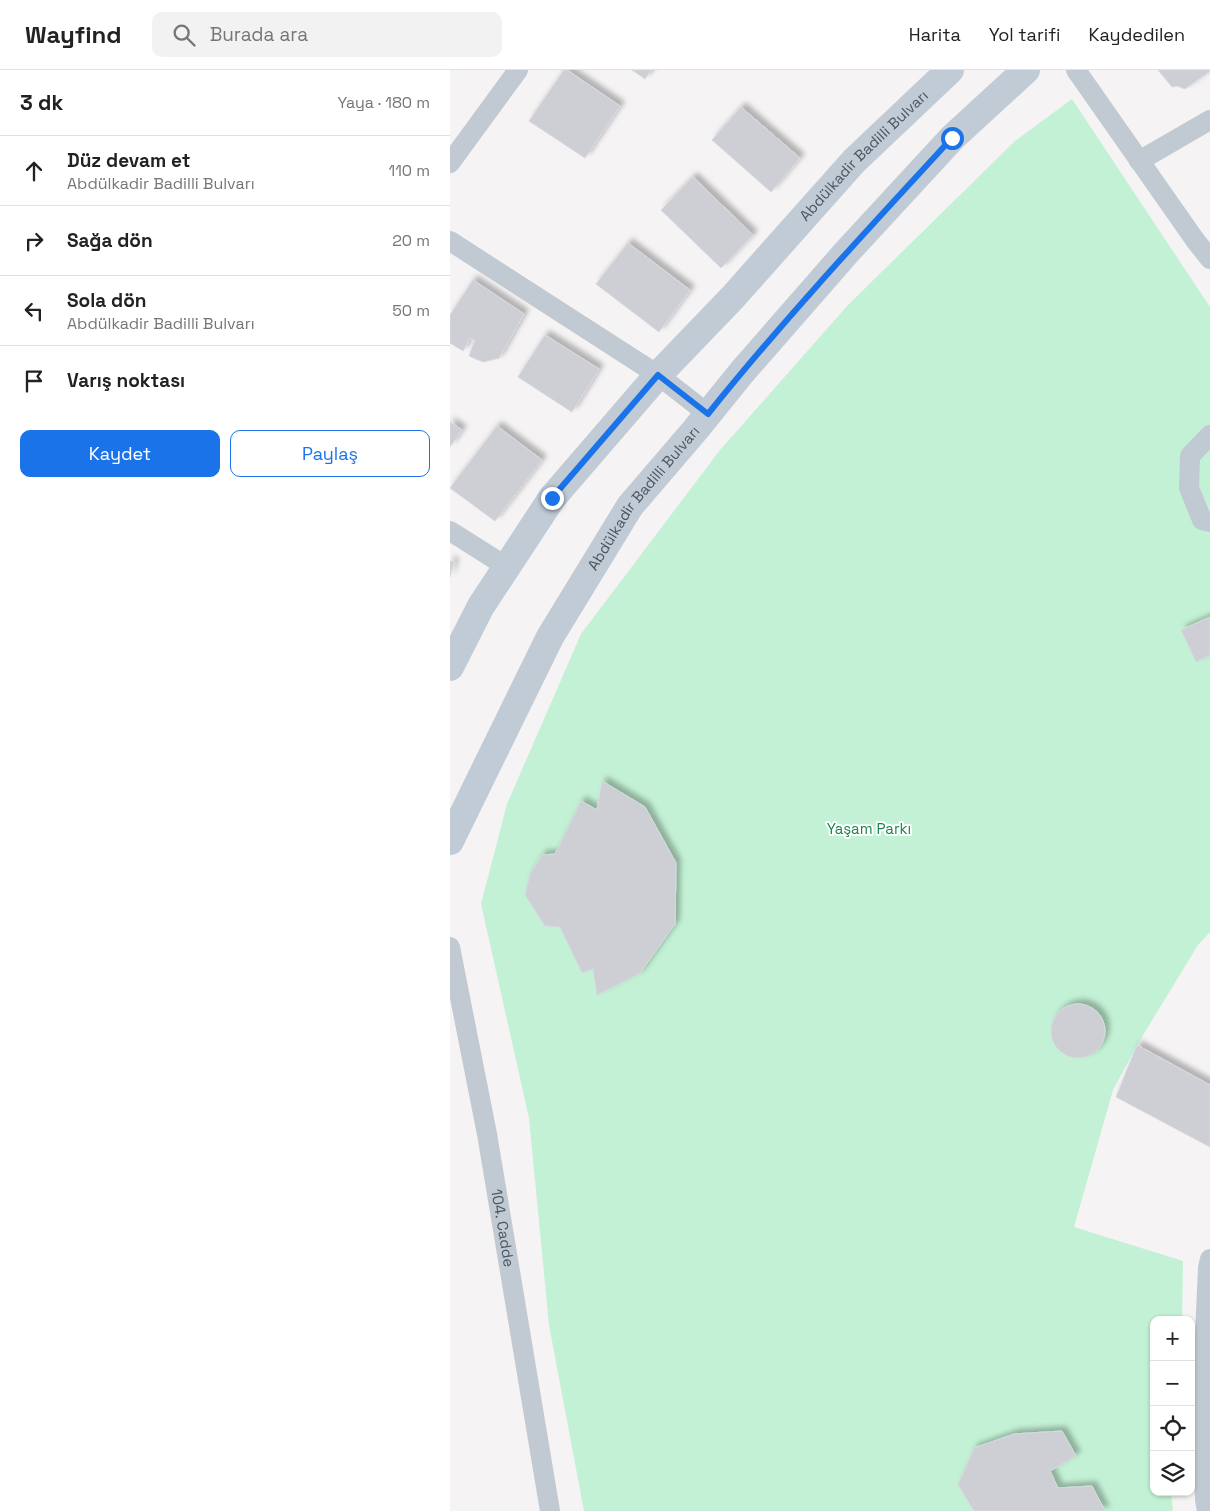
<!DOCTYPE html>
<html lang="tr">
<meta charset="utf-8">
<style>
body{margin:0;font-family:"Space Grotesk",sans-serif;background:#f2f2f2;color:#222}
.controls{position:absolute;right:15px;bottom:15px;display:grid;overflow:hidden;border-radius:10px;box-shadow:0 1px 4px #0004}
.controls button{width:45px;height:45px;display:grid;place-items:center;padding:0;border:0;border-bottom:1px solid #e0e0e0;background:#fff;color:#222;font:25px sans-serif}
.stop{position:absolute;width:15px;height:15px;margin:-11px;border:4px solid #1a73e8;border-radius:50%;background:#fff}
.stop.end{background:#1a73e8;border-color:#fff;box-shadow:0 1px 5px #0008}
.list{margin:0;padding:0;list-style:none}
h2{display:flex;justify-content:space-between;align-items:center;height:65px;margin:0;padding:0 20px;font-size:21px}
h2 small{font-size:16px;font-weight:400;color:#767676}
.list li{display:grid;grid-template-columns:32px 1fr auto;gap:15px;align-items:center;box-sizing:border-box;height:70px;padding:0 20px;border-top:1px solid #e0e0e0}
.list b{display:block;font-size:19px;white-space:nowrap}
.list p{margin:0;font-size:16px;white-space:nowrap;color:#767676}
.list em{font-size:16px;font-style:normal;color:#767676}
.actions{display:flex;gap:10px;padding:15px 20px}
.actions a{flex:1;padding:11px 0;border:1px solid #1a73e8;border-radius:10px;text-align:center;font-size:18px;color:#1a73e8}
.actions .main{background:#1a73e8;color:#fff}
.icon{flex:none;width:28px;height:28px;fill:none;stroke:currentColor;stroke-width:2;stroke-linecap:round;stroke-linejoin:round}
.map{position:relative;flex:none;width:760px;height:1441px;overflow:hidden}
header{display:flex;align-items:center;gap:30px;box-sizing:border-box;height:70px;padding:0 25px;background:#fff;border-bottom:1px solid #e0e0e0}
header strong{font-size:24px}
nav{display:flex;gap:28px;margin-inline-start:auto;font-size:18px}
.search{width:350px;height:45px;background:#f2f2f2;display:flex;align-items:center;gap:12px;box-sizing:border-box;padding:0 18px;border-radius:10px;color:#767676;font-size:19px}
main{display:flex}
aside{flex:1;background:#fff}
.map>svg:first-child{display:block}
.green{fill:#c3f1d5}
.building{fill:#cdcfd5;stroke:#d7d9de;filter:url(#shadow)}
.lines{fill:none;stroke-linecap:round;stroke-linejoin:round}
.minor{stroke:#c1cad2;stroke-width:20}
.secondary{stroke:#c1cbd6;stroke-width:28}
.route{stroke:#1a73e8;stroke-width:6}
.labels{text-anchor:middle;stroke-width:4;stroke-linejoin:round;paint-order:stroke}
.street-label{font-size:15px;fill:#4a5661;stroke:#fff}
.park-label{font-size:15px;fill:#17864f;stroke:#fff}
</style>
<header>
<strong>Wayfind</strong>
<div class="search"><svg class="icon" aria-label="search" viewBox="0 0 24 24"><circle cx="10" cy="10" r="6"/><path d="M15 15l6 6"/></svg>Burada ara</div>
<nav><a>Harita</a><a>Yol tarifi</a><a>Kaydedilen</a></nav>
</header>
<main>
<aside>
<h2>3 dk<small>Yaya · 180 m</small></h2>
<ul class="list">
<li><svg class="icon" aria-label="ahead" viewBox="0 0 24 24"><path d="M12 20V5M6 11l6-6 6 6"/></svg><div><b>Düz devam et</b><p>Abdülkadir Badilli Bulvarı</p></div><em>110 m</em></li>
<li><svg class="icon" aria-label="right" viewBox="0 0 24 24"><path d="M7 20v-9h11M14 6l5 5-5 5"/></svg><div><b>Sağa dön</b></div><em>20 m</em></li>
<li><svg class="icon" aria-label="left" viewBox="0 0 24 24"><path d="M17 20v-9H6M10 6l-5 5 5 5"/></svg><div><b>Sola dön</b><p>Abdülkadir Badilli Bulvarı</p></div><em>50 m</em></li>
<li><svg class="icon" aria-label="arrive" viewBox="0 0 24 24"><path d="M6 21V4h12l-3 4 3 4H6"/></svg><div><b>Varış noktası</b></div></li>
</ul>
<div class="actions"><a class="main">Kaydet</a><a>Paylaş</a></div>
</aside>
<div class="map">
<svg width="760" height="1441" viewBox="0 0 760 1441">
<defs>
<filter id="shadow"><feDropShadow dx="4.5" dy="-4.5" stdDeviation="2.5" flood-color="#0004"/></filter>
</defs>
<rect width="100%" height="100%" fill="#f5f3f3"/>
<path class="green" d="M 622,29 L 760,237 L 760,862 L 748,875 L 687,975 L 663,1020 L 624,1157 L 733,1191 L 732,1250 L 704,1250 L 704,1422 L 721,1422 L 723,1441 L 134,1441 L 99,1255 L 79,1048 L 31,834 L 57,734 L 131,564 L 270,380 L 398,235 L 565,71 Z"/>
<path class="building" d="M 114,0 L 117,0 L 170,36 L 135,88 L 79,51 Z
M 182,0 L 201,0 L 195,9 Z
M 708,0 L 760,0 L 760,1 L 735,19 L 727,16 L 722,17 Z
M 291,37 L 350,88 L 321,122 L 262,70 Z
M 243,107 L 303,165 L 271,198 L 211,140 Z
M 178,173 L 240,220 L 209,262 L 146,214 Z
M 23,210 L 74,244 L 49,288 L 33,292 L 19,286 L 25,270 L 20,268 L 13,281 L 0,273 L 0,245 Z
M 95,265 L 149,299 L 122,342 L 68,307 Z
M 0,352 L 12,360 L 0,377 Z
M 47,356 L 92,390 L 45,451 L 0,418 Z
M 0,491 L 4,492 L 0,507 Z
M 760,547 L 760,585 L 746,592 L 731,560 Z
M 152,711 L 195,737 L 226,793 L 225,854 L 190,903 L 147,925 L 143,899 L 132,903 L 110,857 L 95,856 L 75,825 L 80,804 L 92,785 L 105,784 L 131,731 L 147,740 Z
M601 961a27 27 0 1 1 54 0a27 27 0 1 1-54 0Z
M 687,975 L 760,1015 L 760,1077 L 666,1027 Z
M 612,1361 L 626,1386 L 600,1401 L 608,1418 L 642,1416 L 655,1441 L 524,1441 L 508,1415 L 524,1378 L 564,1364 Z"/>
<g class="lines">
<g class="minor">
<path d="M 626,0 L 745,170 L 760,189"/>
<path d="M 689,91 L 760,50"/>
<path d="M 0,93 L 68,0"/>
<path d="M 0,171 L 208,305 L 258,344"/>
<path d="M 760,365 L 740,386 L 739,418 L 752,450 L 760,452"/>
<path d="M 0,461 L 57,497"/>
<path id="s1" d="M 0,877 L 37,1064 L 100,1441"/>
<path d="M 757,1441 L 755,1430 L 752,1330 L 758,1198 L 760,1189"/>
</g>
<g class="secondary">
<path id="s2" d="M 0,597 L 31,536 L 102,428 L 208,305 L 283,227 L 404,91 L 500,0"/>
<path id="s3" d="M 0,771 L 100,567 L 180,436 L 246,359 L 292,302 L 395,184 L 502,68 L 576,0"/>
</g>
</g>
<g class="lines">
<path class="route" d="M 102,428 L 208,305 L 258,344 C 335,248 419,158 502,68"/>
</g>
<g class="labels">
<g class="street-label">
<text dy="5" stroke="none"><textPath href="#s2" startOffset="661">Abdülkadir Badilli Bulvarı</textPath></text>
<text dy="5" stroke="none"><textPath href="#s3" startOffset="395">Abdülkadir Badilli Bulvarı</textPath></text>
<text dy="5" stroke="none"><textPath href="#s1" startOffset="286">104. Cadde</textPath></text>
</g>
<g class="park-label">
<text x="419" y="764">Yaşam Parkı</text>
</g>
</g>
</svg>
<div class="controls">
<button>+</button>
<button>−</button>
<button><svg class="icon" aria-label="locate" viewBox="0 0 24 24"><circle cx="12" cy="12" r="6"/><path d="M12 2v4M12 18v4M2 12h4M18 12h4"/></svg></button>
<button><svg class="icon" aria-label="layers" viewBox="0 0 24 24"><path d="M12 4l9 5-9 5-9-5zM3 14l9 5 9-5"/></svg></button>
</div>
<div class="stop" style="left:502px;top:68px"></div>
<div class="stop end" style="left:102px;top:428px"></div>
</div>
</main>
